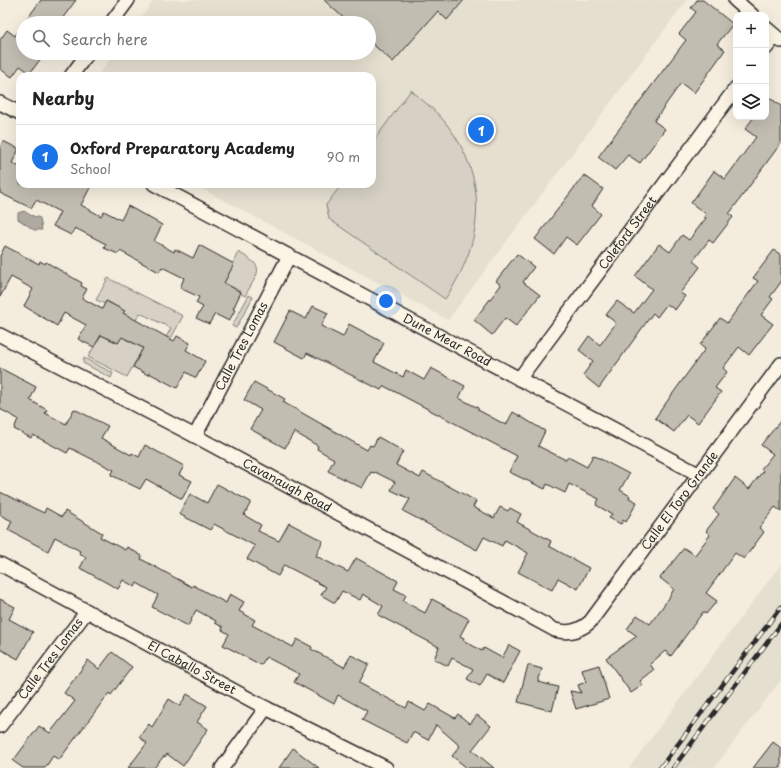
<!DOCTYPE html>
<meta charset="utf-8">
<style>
body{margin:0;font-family:"Playpen Sans",sans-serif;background:#f6f6f6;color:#222}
.controls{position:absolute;right:12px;top:12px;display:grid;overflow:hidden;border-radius:8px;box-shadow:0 4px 16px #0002}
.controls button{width:36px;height:36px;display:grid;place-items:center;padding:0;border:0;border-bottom:1px solid #e0e0e0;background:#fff;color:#222;font:20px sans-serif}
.you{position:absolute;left:386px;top:301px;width:14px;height:14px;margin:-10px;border:3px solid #fff;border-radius:50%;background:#1a73e8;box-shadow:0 0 0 6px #1a73e833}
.badge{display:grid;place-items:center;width:26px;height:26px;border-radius:50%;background:#1a73e8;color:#fff;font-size:13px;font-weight:700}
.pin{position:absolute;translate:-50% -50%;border:2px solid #fff;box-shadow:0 1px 4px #0006}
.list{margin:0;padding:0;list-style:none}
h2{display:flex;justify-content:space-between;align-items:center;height:52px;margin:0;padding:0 16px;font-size:17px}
h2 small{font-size:13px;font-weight:400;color:#767676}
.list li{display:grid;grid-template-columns:26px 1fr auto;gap:12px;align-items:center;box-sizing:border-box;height:64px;padding:0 16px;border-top:1px solid #e0e0e0}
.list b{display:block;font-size:15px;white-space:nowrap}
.list p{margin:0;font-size:13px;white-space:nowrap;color:#767676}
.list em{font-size:13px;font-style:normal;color:#767676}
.icon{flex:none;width:22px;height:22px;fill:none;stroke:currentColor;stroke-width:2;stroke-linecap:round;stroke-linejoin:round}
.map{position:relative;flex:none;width:781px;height:768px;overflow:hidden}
.search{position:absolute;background:#fff;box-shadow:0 4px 16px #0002;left:16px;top:16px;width:360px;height:44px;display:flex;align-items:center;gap:10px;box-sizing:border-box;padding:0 14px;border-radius:22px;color:#767676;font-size:15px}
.panel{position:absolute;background:#fff;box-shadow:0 4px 16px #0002;left:16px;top:72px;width:360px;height:116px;border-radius:12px}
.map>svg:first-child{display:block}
.built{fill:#e5dfd0}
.green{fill:#d6d1c4;stroke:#807e78}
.water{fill:#afaaa0;stroke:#7a7771}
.building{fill:#c2bdb1;stroke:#2b2b2b}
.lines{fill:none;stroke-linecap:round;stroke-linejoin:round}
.street-casing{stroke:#2b2b2b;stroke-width:16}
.street{stroke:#fcf5e5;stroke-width:13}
.rail-casing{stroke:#2b2b2b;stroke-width:4.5}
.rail{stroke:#fcf5e5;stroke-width:3;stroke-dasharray:9;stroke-linecap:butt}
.labels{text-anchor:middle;stroke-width:4;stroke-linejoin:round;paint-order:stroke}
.street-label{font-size:12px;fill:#2b2b2b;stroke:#fcf5e5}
</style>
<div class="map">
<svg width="781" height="768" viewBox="0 0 781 768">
<rect width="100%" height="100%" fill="#f4edde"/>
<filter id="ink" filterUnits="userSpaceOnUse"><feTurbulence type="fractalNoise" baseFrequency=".025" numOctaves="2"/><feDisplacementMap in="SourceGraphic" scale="8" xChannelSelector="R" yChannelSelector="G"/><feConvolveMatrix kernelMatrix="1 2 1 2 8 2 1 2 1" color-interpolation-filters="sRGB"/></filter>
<g filter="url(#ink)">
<path class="built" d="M 154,0 L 687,0 L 448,320 L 193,184 L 372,184 L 372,76 L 97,76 L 115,53 L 369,53 L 369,23 L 137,23 Z
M 781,564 L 781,680 L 714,768 L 629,768 Z"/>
<path class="green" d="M 411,90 C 424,102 438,112 448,126 C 490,182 483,244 445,299 L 329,219 L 326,205 L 342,184 L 372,184 L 372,143 Z
M 238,252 C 267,268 259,270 245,296 L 241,294 L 241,292 L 224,283 Z
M 108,278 L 183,316 L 160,359 L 155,358 L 171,328 L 140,313 L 125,339 L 143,348 L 127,377 L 88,357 L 101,335 L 118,343 L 128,324 L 120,319 L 124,311 L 107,301 L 105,304 L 96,300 Z
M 249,295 L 253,297 L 236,328 L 232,326 Z
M 84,358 L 113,373 L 111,378 L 83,363 Z"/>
<path class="water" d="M 24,211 L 30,215 L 40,218 L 42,230 L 34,230 L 18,219 L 18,213 Z"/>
<path class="building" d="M 41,0 L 76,0 L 59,23 L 24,23 Z
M 324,0 L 464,0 L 447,20 L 438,11 L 393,62 L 369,41 L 369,23 L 349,23 Z
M 697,0 L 703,0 L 733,24 L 717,44 L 725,50 L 694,93 L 681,83 L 654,121 L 665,129 L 640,163 L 628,155 L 615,170 L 598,157 L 686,40 L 679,34 L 696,12 L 691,8 Z
M 23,24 L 23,53 L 45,53 L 30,73 L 20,66 L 12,77 L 0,69 L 0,40 L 7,30 L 15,36 Z
M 766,95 L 781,106 L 781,143 L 729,214 L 733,217 L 713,243 L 709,240 L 693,261 L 700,267 L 680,293 L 685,296 L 675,310 L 667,304 L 657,317 L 653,313 L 599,388 L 583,375 L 593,361 L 579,350 L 589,336 L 600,345 L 616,323 L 606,315 L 617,301 L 634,313 L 652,289 L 635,276 L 659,244 L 670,252 L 682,235 L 689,240 L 706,218 L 704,217 L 706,214 L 691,203 L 714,171 L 725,179 L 756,137 L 745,129 L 754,117 L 766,117 Z
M 3,141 L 19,149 L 12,163 L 20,167 L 20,184 L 92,184 L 81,205 L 101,216 L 104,211 L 121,220 L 128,206 L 162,225 L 154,241 L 174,252 L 175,249 L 193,258 L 199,245 L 234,264 L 224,283 L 241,292 L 233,309 L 235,310 L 229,321 L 215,314 L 209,324 L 196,318 L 203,307 L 196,303 L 199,297 L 180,288 L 184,278 L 162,267 L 159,272 L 120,251 L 118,254 L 104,248 L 106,244 L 75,228 L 71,235 L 53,226 L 60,212 L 36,200 L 31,208 L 0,193 L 0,148 Z
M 584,175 L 603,189 L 592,206 L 601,214 L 577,245 L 566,237 L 554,254 L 535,239 Z
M 5,246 L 39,264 L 40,261 L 45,264 L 46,262 L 82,283 L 81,286 L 87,289 L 82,298 L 102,309 L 106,301 L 125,311 L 123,313 L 174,341 L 177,336 L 190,343 L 186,350 L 205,361 L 196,378 L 186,372 L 177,388 L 149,373 L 148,375 L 133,367 L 143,348 L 122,337 L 118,343 L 101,335 L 94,347 L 78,339 L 86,325 L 64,313 L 57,326 L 24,306 L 33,289 L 11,277 L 0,297 L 0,256 Z
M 774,250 L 781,255 L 781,282 L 770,297 L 773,299 L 761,315 L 773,324 L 749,355 L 739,347 L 723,368 L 727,372 L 715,388 L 721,392 L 698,423 L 687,415 L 674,432 L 655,418 L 705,349 L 700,345 L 720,318 L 727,323 L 758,281 L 753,278 Z
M 517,254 L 534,267 L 523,282 L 540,295 L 516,326 L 505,318 L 492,335 L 474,320 L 501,285 L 496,281 Z
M 313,306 L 328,313 L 321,326 L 343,337 L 349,324 L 384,343 L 374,362 L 403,377 L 406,370 L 424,380 L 431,368 L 465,386 L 459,398 L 478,408 L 478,410 L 506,425 L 513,412 L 545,431 L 538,446 L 566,460 L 568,457 L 587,467 L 593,455 L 629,474 L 620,490 L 630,496 L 629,498 L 637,502 L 626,522 L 623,520 L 621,524 L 609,518 L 612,514 L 596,505 L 599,499 L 569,484 L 565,493 L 547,484 L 545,489 L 509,472 L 517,456 L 384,386 L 381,390 L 307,353 L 304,358 L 274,342 L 290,311 L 306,319 Z
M 0,368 L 36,387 L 30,400 L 47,410 L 45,413 L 66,424 L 74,409 L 108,426 L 101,438 L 131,455 L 132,453 L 139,457 L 145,445 L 184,466 L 179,475 L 192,481 L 182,499 L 146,479 L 140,489 L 111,475 L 114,470 L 70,448 L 67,453 L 33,435 L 31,438 L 14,429 L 18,419 L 0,409 Z
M 254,382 L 285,399 L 283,402 L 367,450 L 370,445 L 373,446 L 378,437 L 403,451 L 396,465 L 420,478 L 423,472 L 434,478 L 476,501 L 473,507 L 494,518 L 500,507 L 508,511 L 510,508 L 521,514 L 517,522 L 551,541 L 549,546 L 589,568 L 578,589 L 558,578 L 552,590 L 518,572 L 528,553 L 505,540 L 502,546 L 484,537 L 477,550 L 403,511 L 410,499 L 391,490 L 395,482 L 375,472 L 374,473 L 371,472 L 362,488 L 328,471 L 334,459 L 317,449 L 318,446 L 294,432 L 285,448 L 250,429 L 261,410 L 244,400 Z
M 781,420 L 781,511 L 775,507 L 759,528 L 764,532 L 744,559 L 735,553 L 706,593 L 717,601 L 706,614 L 703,612 L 671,656 L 665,651 L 650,664 L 654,670 L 640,681 L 643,685 L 631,693 L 606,658 L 637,636 L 627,629 L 637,615 L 650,624 L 669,598 L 674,589 L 660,578 L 684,548 L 695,555 L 710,535 L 706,531 L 719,514 L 713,509 L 735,478 L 749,489 L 763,471 L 761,469 L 773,454 L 761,445 Z
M 217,484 L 251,502 L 244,515 L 261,525 L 258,531 L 279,541 L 289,523 L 323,541 L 316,556 L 348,572 L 356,558 L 398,581 L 394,589 L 406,595 L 403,601 L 425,613 L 432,599 L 469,619 L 460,636 L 464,638 L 463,640 L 482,651 L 484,648 L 502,658 L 509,645 L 520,651 L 503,683 L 487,674 L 480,686 L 467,679 L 473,669 L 452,658 L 448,666 L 434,659 L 439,647 L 378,615 L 383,606 L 363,594 L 360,600 L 342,591 L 335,603 L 321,595 L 326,587 L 284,565 L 278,576 L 247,559 L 255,546 L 214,524 L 210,530 L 179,514 L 190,494 L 207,503 Z
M 0,492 L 44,513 L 46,508 L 62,517 L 65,511 L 102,533 L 100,537 L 125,550 L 127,547 L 142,556 L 141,559 L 192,587 L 193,585 L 226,603 L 230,594 L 244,602 L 239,611 L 255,620 L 252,625 L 293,647 L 297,639 L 312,647 L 311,649 L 344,667 L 351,655 L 369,664 L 359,683 L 406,708 L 409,702 L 425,711 L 430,704 L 455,718 L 458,714 L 470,724 L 477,715 L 491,726 L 472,750 L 494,768 L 467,768 L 452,756 L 460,746 L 436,725 L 428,740 L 413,732 L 407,743 L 362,720 L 367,711 L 338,695 L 334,704 L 294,682 L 299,674 L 266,657 L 261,665 L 223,645 L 229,634 L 222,630 L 223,627 L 215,623 L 216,621 L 196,610 L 188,626 L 152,607 L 158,595 L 137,583 L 135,587 L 123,580 L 118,589 L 80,568 L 86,557 L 79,553 L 80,551 L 55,537 L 48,551 L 8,530 L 12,521 L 0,515 Z
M 0,599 L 15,607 L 9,619 L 33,632 L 18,659 L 0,649 Z
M 112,652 L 132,667 L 111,695 L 109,693 L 59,760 L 53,756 L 45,768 L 23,768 L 13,761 L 39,726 L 50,733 L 75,701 L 64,693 L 88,660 L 99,669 Z
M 528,665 L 542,669 L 538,682 L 558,687 L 552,711 L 518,702 Z
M 599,665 L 609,699 L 576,709 L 570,691 L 581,693 L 578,685 L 586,682 L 582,670 Z
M 187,694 L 207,706 L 197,722 L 208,729 L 183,766 L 167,754 L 165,757 L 164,756 L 154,768 L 128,768 L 147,743 L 139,737 L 149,724 L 152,727 L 169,699 L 180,706 Z
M 773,742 L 781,748 L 781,768 L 753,768 Z
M 293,748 L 319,768 L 279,768 Z"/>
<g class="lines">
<defs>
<g id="street">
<path d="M 735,0 L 752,15"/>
<path d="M 111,23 L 128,0"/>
<path d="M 766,28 L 781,41"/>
<path d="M 766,48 L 775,36"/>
<path d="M 71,76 L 88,53"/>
<path d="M 0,103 L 20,113"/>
<path id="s1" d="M 154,184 L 698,474"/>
<path id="s2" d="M 0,335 L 195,436 L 555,630 C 569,634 579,631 590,622 L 781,364"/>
<path id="s3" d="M 519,379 L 736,88"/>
<path id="s4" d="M 195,436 L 289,256"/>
<path id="s5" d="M 0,564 L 266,708 L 386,768"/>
<path id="s6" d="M 0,726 L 87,611"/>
<path d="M 222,768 L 266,708"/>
</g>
</defs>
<use href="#street" class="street-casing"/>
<use href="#street" class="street"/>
<defs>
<path id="rail" d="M 660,768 L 781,607
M 673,768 L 781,624"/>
</defs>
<use href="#rail" class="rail-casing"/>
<use href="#rail" class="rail"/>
</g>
</g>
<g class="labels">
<g class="street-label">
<text dy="4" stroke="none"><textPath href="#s3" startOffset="182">Coleford Street</textPath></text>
<text dy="4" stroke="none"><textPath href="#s1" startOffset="332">Dune Mear Road</textPath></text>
<text dy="4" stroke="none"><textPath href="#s4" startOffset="101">Calle Tres Lomas</textPath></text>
<text dy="4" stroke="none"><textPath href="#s2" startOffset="324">Cavanaugh Road</textPath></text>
<text dy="4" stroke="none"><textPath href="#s2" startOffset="817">Calle El Toro Grande</textPath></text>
<text dy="4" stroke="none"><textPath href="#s6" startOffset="84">Calle Tres Lomas</textPath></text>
<text dy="4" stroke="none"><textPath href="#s5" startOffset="218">El Caballo Street</textPath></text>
</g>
</g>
</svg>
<div class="controls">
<button>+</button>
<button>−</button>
<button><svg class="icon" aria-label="layers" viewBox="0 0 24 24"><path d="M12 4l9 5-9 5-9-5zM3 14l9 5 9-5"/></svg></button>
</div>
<div class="you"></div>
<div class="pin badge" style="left:481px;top:130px">1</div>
<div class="search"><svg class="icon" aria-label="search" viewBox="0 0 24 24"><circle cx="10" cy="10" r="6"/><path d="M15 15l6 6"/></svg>Search here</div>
<section class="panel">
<h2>Nearby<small></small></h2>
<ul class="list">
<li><span class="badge">1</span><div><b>Oxford Preparatory Academy</b><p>School</p></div><em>90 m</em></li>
</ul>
</section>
</div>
